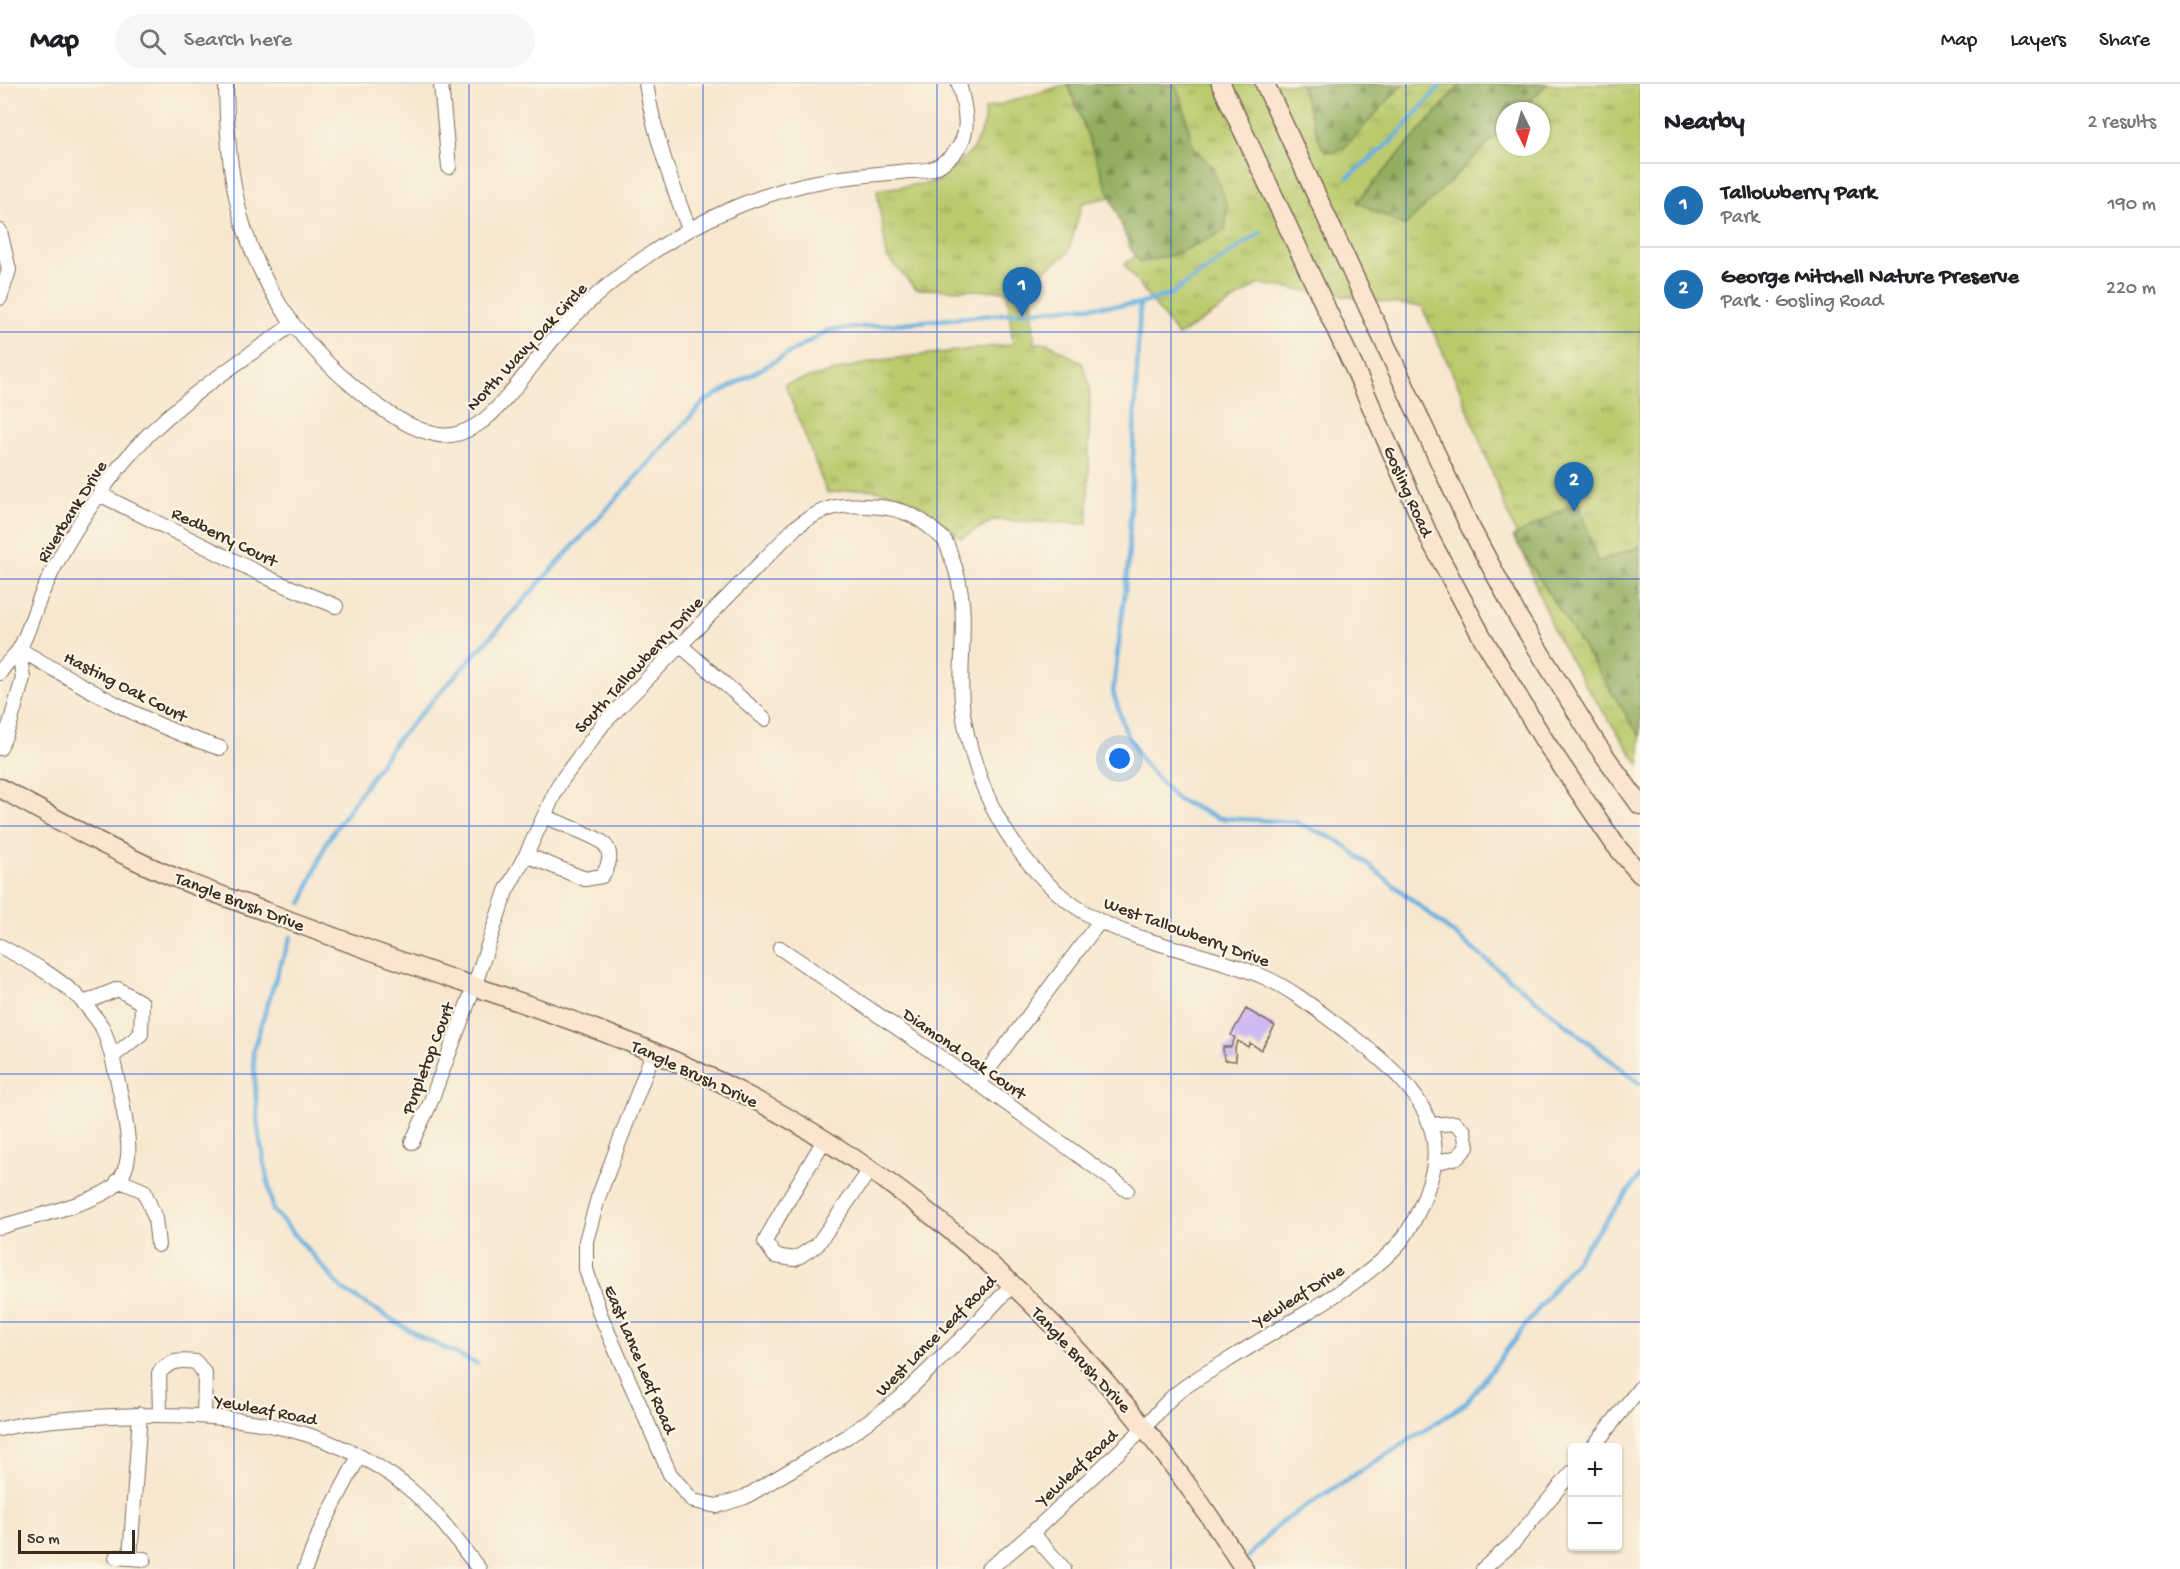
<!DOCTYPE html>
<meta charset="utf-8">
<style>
body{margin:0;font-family:"Gochi Hand",sans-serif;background:#f6f6f6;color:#202124}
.controls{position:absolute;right:18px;bottom:18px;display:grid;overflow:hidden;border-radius:6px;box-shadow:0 2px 4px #0004}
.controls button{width:54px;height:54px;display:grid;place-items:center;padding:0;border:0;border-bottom:2px solid #e0e0e0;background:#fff;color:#202124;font:30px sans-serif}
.compass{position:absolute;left:1496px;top:18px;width:54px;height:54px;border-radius:50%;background:#fff;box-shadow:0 2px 4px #0004;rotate:175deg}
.scale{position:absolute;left:18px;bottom:15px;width:117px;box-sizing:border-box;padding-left:6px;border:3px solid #3b2a1e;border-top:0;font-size:16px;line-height:21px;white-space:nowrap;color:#3b2a1e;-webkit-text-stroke:4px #fcf5e5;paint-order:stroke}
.you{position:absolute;left:1120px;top:675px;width:21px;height:21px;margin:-15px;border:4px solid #fff;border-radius:50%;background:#1a73e8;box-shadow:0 0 0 9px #1a73e833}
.badge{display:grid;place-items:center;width:39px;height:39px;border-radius:50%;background:#1f6fb2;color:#fff;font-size:20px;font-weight:700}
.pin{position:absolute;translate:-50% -50px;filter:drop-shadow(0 2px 3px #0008)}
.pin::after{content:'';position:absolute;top:32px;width:21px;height:18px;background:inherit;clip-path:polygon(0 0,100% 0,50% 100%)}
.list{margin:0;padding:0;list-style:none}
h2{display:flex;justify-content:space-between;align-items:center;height:78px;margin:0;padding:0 24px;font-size:26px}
h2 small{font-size:20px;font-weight:400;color:#757577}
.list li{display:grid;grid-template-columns:39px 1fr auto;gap:18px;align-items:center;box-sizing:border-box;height:84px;padding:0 24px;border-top:2px solid #e0e0e0}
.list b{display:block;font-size:22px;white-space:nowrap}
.list p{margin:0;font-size:20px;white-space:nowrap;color:#757577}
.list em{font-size:20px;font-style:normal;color:#757577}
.icon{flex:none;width:33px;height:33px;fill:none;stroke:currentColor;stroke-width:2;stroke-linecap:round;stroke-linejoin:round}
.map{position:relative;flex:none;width:1640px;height:1485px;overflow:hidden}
header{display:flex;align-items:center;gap:36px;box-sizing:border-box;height:84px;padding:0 30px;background:#fff;border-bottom:2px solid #e0e0e0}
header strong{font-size:28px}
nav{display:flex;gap:33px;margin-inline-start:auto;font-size:21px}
.search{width:420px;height:54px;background:#f6f6f6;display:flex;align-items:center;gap:15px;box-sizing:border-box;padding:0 21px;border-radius:33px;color:#757577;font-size:22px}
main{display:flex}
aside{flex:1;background:#fff}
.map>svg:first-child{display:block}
.grass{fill:url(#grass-tufts);stroke:#7a7a45;stroke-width:1.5;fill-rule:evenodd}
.forest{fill:url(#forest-firs);stroke:#676c3f;stroke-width:1.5}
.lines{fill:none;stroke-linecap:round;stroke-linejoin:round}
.stream{stroke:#67b1df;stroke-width:4.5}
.building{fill:#ccb6f4}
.street-casing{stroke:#7d6c5c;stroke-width:16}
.secondary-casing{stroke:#7d6c5c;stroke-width:21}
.street{stroke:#fff;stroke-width:14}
.secondary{stroke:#fbe5cf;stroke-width:18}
.grid{fill:none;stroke:#1d4ed8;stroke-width:1.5;stroke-opacity:0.55}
.labels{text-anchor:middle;stroke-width:4.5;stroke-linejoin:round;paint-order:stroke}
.street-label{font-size:18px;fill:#3b2a1e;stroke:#fcf5e5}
</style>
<header>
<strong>Map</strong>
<div class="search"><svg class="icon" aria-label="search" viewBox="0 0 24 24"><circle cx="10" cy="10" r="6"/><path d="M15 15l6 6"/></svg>Search here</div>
<nav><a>Map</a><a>Layers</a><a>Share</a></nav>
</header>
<main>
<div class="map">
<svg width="1640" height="1485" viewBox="0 0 1640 1485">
<defs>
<pattern id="grass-tufts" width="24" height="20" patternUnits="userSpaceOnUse" patternTransform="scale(1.5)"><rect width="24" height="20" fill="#baca6c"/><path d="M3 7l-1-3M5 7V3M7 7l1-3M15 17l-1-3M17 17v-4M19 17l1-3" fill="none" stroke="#98a458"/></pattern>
<pattern id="forest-firs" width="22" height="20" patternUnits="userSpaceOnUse" patternTransform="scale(1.5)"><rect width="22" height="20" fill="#93ae60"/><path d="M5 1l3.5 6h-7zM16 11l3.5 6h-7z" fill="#798e4f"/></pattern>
</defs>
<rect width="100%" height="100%" fill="#fcf5e5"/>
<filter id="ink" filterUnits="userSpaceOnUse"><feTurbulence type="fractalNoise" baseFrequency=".0167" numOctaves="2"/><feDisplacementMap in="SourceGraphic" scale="12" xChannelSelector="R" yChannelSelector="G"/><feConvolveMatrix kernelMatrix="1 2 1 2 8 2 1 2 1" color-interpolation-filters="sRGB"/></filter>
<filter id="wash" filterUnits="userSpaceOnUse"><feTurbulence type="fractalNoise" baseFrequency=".008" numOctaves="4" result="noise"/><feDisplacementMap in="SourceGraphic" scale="24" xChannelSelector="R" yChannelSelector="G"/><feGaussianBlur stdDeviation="1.35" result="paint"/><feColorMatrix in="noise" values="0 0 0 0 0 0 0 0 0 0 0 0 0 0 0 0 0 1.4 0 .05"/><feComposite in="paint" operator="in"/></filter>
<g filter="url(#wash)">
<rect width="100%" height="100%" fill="#f7e7cf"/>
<path class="grass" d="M 1068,0 L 1111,113 L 1082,119 L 1068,169 L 1040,190 L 1032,205 L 1034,259 L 1048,259 L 1082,279 L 1090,302 L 1088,440 L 994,436 L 961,454 C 933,429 905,406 864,405 C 852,405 839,408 827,409 L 785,300 L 874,277 L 1013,260 L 1007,207 L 916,205 L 887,173 L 877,106 L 936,98 L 972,67 L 983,44 L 985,25 Z
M 1092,0 L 1640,0 L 1640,682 L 1584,599 L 1554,548 L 1461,308 L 1422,223 L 1259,200 L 1178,252 L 1124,180 L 1157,158 ZM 1505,27 L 1541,27 L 1541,63 L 1505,63 Z"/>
<path class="forest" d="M 1068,0 L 1174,0 L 1182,16 L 1193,63 L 1212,83 L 1228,123 L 1225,147 L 1176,170 L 1140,179 L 1130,164 Z
M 1300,0 L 1403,0 L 1345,63 L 1334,68 L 1325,67 L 1321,61 Z
M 1461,0 L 1547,0 L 1520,27 L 1505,27 L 1505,42 L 1405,142 L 1357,118 Z
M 1578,417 L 1598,478 L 1640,462 L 1640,653 L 1513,453 Z"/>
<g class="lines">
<path class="stream" d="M 1348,93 L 1392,57 L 1442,0
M 1140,220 L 1128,480 L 1113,608 L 1125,646 L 1142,677 L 1176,715 L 1218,734 L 1295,738 L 1339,757 L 1640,1000
M 302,819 L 327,757 L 396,657 L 704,318 L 829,246 L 1067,224 L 1140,220 L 1171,210 L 1261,148
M 291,853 L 276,893 L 253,967 L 258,1044 L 273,1126 L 343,1206 L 419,1252 L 477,1280
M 1244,1477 L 1280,1439 L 1466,1319 L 1640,1092"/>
</g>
<g id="blocks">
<path class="building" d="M 1246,925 L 1275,942 L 1261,966 L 1250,959 L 1248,963 L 1238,957 L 1235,964 L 1236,977 L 1224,976 L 1223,963 L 1231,963 L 1235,954 L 1231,951 Z"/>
</g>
</g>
<g filter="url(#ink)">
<use href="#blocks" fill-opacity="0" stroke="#7d6c5c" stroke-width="1.5"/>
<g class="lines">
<defs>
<path id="street" d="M 226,0 C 227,55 230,109 250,161 C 260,188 276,217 293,240 C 322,279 387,339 434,350 C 448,354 464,349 477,341 C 503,325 534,277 555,253 C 607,193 685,140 759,114 C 792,102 824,95 858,92 C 875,90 892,89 909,87 C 916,87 925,87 931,85 C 935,84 938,82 941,80 C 973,60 968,32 959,0
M 441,0 L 449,83
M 646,0 C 654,50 671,98 689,145
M 0,147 L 9,186 L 0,214
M 99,410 L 277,498 L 336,522
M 680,561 L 765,635
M 19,565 C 84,603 149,642 220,664
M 0,589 C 5,579 15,573 20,564 C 29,547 34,527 42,509 C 62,464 90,420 121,381 C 167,323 233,283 293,240
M 0,664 L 10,640 L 23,594 L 19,565
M 526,771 L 585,795 L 602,792 C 609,782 614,768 602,758 C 593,751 557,738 544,732
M 0,862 C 30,878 59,893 83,918 C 89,925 97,935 102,943 C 112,963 131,1051 128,1072 C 127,1084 121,1097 112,1104 C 90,1120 28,1134 0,1143
M 780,864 L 978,999 L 1127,1106
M 84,919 L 118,905 L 142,919 L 141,950 L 112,973
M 653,969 L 598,1114 L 586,1157 L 586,1185 L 600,1230 L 670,1390 L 693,1417 L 717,1422 L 745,1413 L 845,1354 L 898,1316 L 969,1247 L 1012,1201
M 978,999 L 1100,837
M 1430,1041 L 1455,1039 L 1464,1047 L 1467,1063 L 1458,1073 L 1434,1079
M 824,1056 C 805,1090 782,1123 765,1158 L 775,1172 L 795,1175 L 817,1161 L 870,1086
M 412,1058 L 429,1022 L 474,903 L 506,807 L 526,771 L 559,700 L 603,640 L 796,443 C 828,419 842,420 881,423 C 901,425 918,432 933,446 C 937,450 942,453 945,457 C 946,458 951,471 951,472 C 972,525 958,567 962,620 C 964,642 970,664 977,685 C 995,741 1034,797 1084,828 C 1138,862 1206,867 1264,893 C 1291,905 1316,925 1340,943 C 1383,976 1442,1018 1434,1080 C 1433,1090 1428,1102 1425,1112 C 1419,1127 1412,1143 1402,1156 C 1375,1188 1338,1209 1303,1231 C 1277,1246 1251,1262 1225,1278 C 1206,1289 1185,1301 1170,1315 C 1160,1325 1152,1336 1142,1346 C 1118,1369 1093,1392 1069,1414 C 1043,1439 1017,1464 988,1485
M 118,1096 L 144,1107 L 155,1134 L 158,1161
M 160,1330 L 159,1289 C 170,1276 180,1276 196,1278 L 205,1290 L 204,1331
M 0,1345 C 37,1336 75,1334 113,1332 C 215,1327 324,1336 407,1403 C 435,1425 457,1457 479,1485
M 1592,1364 L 1640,1304
M 1032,1449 L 1064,1485
M 116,1473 L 144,1475
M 130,1474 L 140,1330
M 305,1485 L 321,1445 L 359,1372
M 1483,1485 L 1513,1459 L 1572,1388"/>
<path id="secondary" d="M 1221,0 L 1357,290 L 1431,457 L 1481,551 L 1544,656 L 1616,762 L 1640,790
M 1265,0 L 1468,439 L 1518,533 L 1597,661 L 1640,721
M 0,704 C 42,727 84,751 127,772 C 171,794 220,811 267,828 C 335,854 404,879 473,902 C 564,933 654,964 740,1008 C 952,1116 1118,1285 1244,1485"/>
</defs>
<use href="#street" class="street-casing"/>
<use href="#secondary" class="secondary-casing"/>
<use href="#street" class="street"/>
<use href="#secondary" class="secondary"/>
</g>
</g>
<path class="grid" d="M 234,0 L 234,1485M 469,0 L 469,1485M 703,0 L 703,1485M 937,0 L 937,1485M 1171,0 L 1171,1485M 1406,0 L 1406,1485M 0,248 L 1640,248M 0,495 L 1640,495M 0,742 L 1640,742M 0,990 L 1640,990M 0,1238 L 1640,1238"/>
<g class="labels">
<g class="street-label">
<text transform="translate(526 262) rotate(-47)" y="6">North Wavy Oak Circle</text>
<text transform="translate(1409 407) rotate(66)" y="6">Gosling Road</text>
<text transform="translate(71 427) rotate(-58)" y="6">Riverbank Drive</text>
<text transform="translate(225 452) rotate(26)" y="6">Redberry Court</text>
<text transform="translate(638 580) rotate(-47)" y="6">South Tallowberry Drive</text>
<text transform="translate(126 602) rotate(27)" y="6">Hasting Oak Court</text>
<text transform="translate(240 817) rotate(21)" y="6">Tangle Brush Drive</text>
<text transform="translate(1187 847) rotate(20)" y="6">West Tallowberry Drive</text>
<text transform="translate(965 969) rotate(35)" y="6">Diamond Oak Court</text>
<text transform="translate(427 974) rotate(-69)" y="6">Purpletop Court</text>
<text transform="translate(695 989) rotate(25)" y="6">Tangle Brush Drive</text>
<text transform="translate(1298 1211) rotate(-32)" y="6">Yewleaf Drive</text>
<text transform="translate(935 1251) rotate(-45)" y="6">West Lance Leaf Road</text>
<text transform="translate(641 1275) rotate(67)" y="6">East Lance Leaf Road</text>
<text transform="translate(1082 1275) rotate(47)" y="6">Tangle Brush Drive</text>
<text transform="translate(266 1325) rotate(11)" y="6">Yewleaf Road</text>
<text transform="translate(1076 1383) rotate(-43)" y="6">Yewleaf Road</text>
</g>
</g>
</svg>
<div class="controls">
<button>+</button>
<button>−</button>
</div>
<svg class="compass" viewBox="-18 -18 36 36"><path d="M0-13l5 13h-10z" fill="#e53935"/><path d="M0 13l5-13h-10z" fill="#757577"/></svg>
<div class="scale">50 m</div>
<div class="you"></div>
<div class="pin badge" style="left:1022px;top:233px">1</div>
<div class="pin badge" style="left:1574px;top:428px">2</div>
</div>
<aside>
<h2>Nearby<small>2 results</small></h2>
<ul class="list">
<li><span class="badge">1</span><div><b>Tallowberry Park</b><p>Park</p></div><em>190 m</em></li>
<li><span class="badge">2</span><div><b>George Mitchell Nature Preserve</b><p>Park · Gosling Road</p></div><em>220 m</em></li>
</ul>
</aside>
</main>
